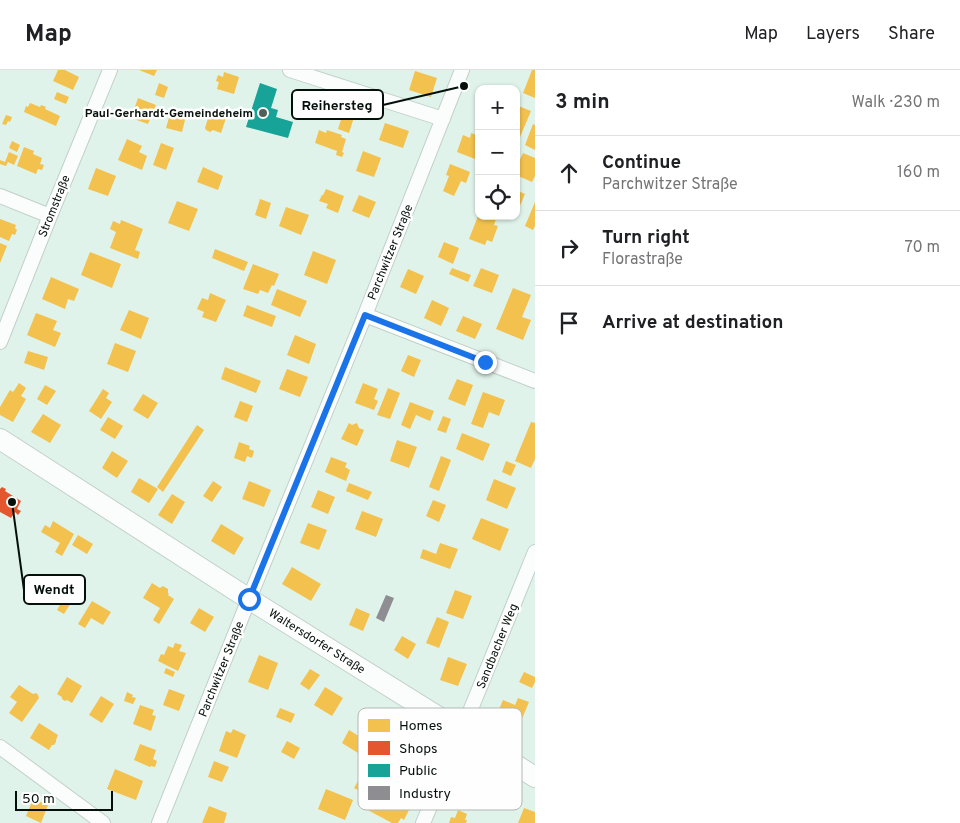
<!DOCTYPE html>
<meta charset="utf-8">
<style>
body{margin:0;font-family:Overpass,sans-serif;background:#f2f2f2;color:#202124}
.controls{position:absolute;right:15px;top:15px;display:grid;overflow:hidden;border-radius:10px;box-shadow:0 1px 4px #0004}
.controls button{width:45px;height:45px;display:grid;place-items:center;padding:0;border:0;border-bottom:1px solid #e0e0e0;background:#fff;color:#202124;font:25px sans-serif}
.scale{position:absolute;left:15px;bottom:12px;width:98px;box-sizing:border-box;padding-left:5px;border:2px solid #05100b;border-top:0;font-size:14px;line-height:18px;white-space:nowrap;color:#05100b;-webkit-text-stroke:4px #fefefe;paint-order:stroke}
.stop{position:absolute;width:15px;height:15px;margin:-11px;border:4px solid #1a73e8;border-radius:50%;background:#fff}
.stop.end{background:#1a73e8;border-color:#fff;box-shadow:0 1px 5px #0008}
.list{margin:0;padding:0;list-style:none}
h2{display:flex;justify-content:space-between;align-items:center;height:65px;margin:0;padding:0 20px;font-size:21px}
h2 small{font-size:16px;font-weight:400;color:#757577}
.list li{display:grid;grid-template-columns:32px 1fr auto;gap:15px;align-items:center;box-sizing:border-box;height:75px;padding:0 20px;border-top:1px solid #e0e0e0}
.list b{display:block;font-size:19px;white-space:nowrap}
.list p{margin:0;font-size:16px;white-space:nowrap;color:#757577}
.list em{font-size:16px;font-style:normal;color:#757577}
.icon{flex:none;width:28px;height:28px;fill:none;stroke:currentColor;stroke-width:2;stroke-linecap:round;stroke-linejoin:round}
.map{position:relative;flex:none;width:535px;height:753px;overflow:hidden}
header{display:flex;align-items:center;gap:30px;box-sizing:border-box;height:70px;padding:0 25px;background:#fff;border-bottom:1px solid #e0e0e0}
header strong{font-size:24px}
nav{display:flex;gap:28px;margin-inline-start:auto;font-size:18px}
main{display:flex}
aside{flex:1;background:#fff}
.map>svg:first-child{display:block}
.homes{fill:#f2c14e}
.shops{fill:#e4572e}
.public{fill:#17a398}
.industry{fill:#8d8d92}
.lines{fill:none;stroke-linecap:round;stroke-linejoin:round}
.street-casing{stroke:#c1d0c9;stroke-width:16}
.secondary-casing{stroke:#c1d0c9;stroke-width:22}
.street{stroke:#fafdfc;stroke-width:14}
.secondary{stroke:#fafdfc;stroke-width:20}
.route{stroke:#1a73e8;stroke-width:6}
.poi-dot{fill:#525f59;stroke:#fefefe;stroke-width:2}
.labels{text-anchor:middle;stroke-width:5;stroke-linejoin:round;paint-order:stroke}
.poi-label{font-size:12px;font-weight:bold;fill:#05100b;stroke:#fefefe;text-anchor:end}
.street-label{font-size:12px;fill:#05100b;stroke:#fefefe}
.key{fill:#fefefe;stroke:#b3b7b5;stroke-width:1}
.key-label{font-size:14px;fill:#05100b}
.leader{fill:none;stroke:#05100b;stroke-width:2}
.callout-dot{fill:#05100b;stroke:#fefefe;stroke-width:2}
.callout{fill:#fefefe;stroke:#05100b;stroke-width:2}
.callout-label{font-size:14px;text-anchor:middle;font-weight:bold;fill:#05100b}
</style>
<header>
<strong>Map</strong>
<nav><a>Map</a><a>Layers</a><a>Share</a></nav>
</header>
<main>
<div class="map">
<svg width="535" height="753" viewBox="0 0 535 753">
<rect width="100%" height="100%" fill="#e0f3ea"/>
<path class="homes" d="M 58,0 L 65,0 L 79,7 L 73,20 L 53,11 Z
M 139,0 L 157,0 L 154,6 Z
M 532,0 L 535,0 L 535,28 L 523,23 Z
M 415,1 L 437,8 L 431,27 L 409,20 Z
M 224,2 L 239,7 L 234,24 L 217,19 L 219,12 L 216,11 L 218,5 L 223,7 Z
M 159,13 L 168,17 L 164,28 L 155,25 Z
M 57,22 L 69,27 L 66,34 L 54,29 Z
M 138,28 L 156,35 L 148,54 L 131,48 Z
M 30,33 L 40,37 L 41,35 L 46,37 L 45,39 L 60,46 L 56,56 L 24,42 L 26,36 L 28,37 Z
M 516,35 L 531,41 L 520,67 L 516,66 Z
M 345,37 L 356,41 L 349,63 L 338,59 Z
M 171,41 L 186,46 L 182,62 L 166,58 Z
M 210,42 L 226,48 L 221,63 L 213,60 L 210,62 L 206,60 L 205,58 Z
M 6,45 L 12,47 L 10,52 L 8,51 L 6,55 L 2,54 Z
M 385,53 L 409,61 L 403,78 L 379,70 Z
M 533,54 L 535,55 L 535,80 L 525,75 Z
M 319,60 L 326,63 L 327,60 L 342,65 L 341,67 L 346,69 L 342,82 L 344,83 L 342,87 L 336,85 L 337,81 L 315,73 Z
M 471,63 L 479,66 L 479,77 L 475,89 L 457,82 L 463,65 L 470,68 Z
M 127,69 L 142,76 L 139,82 L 147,86 L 142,100 L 118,90 Z
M 12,71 L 20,75 L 17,82 L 9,78 Z
M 161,73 L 174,78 L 166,100 L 153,95 Z
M 24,77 L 34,81 L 33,84 L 42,88 L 40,94 L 44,95 L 42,100 L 38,99 L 36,104 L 17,96 Z
M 363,81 L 381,88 L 374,107 L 356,101 Z
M 9,82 L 18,86 L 14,95 L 8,92 L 6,96 L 0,94 L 0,90 L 5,92 Z
M 523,83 L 535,88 L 535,106 L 532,112 L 516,105 L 516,98 Z
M 450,94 L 470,102 L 466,113 L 461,111 L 454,126 L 443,121 L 449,106 L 446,105 Z
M 203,97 L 223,106 L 218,120 L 197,112 Z
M 96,98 L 116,106 L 108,126 L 88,119 Z
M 326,119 L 344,126 L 338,143 L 326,138 L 328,134 L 319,131 L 322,125 L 323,125 Z
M 516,120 L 525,124 L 516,145 Z
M 359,125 L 376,132 L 369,148 L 352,141 Z
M 260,129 L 271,133 L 266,149 L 255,145 Z
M 177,131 L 198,139 L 189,161 L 168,153 Z
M 535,132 L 535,156 L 533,160 L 525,156 Z
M 286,137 L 309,145 L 301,165 L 279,156 Z
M 478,146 L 497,146 L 494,155 L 498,156 L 492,172 L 487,170 L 485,175 L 469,169 Z
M 0,149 L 16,155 L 15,158 L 17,160 L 15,165 L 12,164 L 9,171 L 0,167 Z
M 121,150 L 143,159 L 135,180 L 140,182 L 138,189 L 110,178 L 116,162 L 110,159 L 113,151 L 120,154 Z
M 444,172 L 459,178 L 453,194 L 438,187 Z
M 0,173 L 7,176 L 0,193 Z
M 215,179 L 248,192 L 244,201 L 212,188 Z
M 313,181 L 336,190 L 327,214 L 304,205 Z
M 90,182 L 121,194 L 112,218 L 81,205 Z
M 253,194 L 279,204 L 274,216 L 272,215 L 268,223 L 260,220 L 258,224 L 243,219 Z
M 452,198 L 471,205 L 468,212 L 449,204 Z
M 481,198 L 499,205 L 492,223 L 473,216 Z
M 408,199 L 424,206 L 416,224 L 400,217 Z
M 51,207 L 79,219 L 74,231 L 68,229 L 65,239 L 42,229 Z
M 513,218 L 531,225 L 522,247 L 531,250 L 523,270 L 496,259 Z
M 277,219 L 307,231 L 300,247 L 271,235 Z
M 210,223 L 226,230 L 216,252 L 202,247 L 204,242 L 197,239 L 202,228 L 208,230 Z
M 432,230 L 449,238 L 441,256 L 424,248 Z
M 247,235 L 276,246 L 272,257 L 243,246 Z
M 129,240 L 149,248 L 141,269 L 120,260 Z
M 36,243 L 57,251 L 53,260 L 61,263 L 55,277 L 27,265 Z
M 463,246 L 482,254 L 475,269 L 456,261 Z
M 295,265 L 316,274 L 309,294 L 287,285 Z
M 115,273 L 136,281 L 128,302 L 107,294 Z
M 28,281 L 48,287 L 44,300 L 24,293 Z
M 408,285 L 421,290 L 414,307 L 401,301 Z
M 225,297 L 261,311 L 256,323 L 221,309 Z
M 287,299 L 308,307 L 300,327 L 279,319 Z
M 457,309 L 473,315 L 465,336 L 448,329 Z
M 19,313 L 26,318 L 21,326 L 26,329 L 13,352 L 0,345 L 0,337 L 10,320 L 13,322 Z
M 363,313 L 378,319 L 374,329 L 378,331 L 374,340 L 355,333 Z
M 45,315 L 56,321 L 47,335 L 37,329 Z
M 388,318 L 400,323 L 390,349 L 377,345 Z
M 103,319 L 109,323 L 106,328 L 112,332 L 101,349 L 89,341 Z
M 483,322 L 505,330 L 499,346 L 489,342 L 483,358 L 471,354 Z
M 143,324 L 158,333 L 148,349 L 133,340 Z
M 240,331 L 253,336 L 247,352 L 234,347 Z
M 410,332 L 434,341 L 430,351 L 416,345 L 410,359 L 401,355 Z
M 43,344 L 61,355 L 50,373 L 31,362 Z
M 443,346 L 451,349 L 446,363 L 437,360 Z
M 108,347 L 123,356 L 115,369 L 100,360 Z
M 531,352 L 535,353 L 535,389 L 531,398 L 515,391 Z
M 349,353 L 352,355 L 357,353 L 359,358 L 364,360 L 357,376 L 341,369 Z
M 197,355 L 204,360 L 163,422 L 157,417 Z
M 462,363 L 490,374 L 483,391 L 456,379 Z
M 397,370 L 417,377 L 409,398 L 390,391 Z
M 239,372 L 250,376 L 249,379 L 254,381 L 252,388 L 247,386 L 245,392 L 234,388 Z
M 112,381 L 128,391 L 117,408 L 102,398 Z
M 441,386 L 451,390 L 439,421 L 429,417 Z
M 331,387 L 347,393 L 345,397 L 350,400 L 346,411 L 325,402 Z
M 506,391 L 516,395 L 511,406 L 502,402 Z
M 139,408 L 158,419 L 149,433 L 131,422 Z
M 494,409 L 516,418 L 507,439 L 486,430 Z
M 213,411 L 222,417 L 212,432 L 203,426 Z
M 249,411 L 271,420 L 264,437 L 242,429 Z
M 349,413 L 372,422 L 368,430 L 346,421 Z
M 318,420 L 335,427 L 328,444 L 311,437 Z
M 172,424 L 185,432 L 172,454 L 158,445 Z
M 433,430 L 446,435 L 439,452 L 426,446 Z
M 362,441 L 383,449 L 376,467 L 355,459 Z
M 481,448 L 509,459 L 500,481 L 472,469 Z
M 53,451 L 74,464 L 62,486 L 55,482 L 60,473 L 41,462 L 45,455 L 50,458 Z
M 308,453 L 327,460 L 319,480 L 300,473 Z
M 221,454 L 244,468 L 234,485 L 211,471 Z
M 78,465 L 93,474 L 87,484 L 72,475 Z
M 440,473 L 458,479 L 450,499 L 420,488 L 423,479 L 436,484 Z
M 292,497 L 321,514 L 311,531 L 282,514 Z
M 63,508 L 74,515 L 69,522 L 75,526 L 64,544 L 57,540 L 62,531 L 53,525 Z
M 152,513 L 160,518 L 163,516 L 168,519 L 168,523 L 169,523 L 168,525 L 174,529 L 159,554 L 153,550 L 160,538 L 143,528 Z
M 455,520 L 472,526 L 463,549 L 446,543 Z
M 92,531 L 111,542 L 103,555 L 91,548 L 85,558 L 78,554 Z
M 199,538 L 214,547 L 205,562 L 190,553 Z
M 356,538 L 370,544 L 363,561 L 349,555 Z
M 437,547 L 449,552 L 439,578 L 426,573 Z
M 402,566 L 416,574 L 408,589 L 394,580 Z
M 175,573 L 182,575 L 179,581 L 186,583 L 178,601 L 158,591 L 161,584 L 164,585 L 168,576 L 173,578 Z
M 259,585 L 278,593 L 268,620 L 248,612 Z
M 448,587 L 467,594 L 458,616 L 440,610 Z
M 166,598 L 175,602 L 173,607 L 164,603 Z
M 310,599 L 320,605 L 309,620 L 300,614 Z
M 524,602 L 535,607 L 535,612 L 532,618 L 519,612 Z
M 67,607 L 82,616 L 72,633 L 67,630 L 65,631 L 62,629 L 62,627 L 57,624 Z
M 19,615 L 33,624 L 36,623 L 38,625 L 39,628 L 22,652 L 9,643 L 17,632 L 10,627 Z
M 325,617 L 343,628 L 332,646 L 314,635 Z
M 169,619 L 185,625 L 179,641 L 163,635 Z
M 127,622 L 133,625 L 132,627 L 136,628 L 133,634 L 124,631 Z
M 101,626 L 114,634 L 102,653 L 89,645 Z
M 518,628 L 529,632 L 519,656 L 496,646 L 503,630 L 515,635 Z
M 140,635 L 154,640 L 152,645 L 156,646 L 151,661 L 133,654 Z
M 280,638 L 295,644 L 291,653 L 276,647 Z
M 39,653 L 58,665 L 56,670 L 56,672 L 54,675 L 52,675 L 49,680 L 30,668 Z
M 233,659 L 246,665 L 237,688 L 219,681 L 226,661 L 231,663 Z
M 349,660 L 365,670 L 358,683 L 342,673 Z
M 287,671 L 300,678 L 294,689 L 281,682 Z
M 140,674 L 156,680 L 153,689 L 157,691 L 155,697 L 151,696 L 150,697 L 134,690 Z
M 214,691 L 229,697 L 222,712 L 208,707 Z
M 367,695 L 382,704 L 369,726 L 354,718 Z
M 115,699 L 143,711 L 136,730 L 107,719 Z
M 326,719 L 353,730 L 345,750 L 318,739 Z
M 376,720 L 410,738 L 404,750 L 401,748 L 398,753 L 392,753 L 362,737 L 366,729 L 370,732 Z
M 33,729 L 48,735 L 41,753 L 26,746 Z
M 209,736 L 227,743 L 224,753 L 202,753 Z
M 524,738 L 535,742 L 535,753 L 518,753 Z
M 458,740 L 467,744 L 465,750 L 467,750 L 466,753 L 449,753 L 451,747 L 455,748 Z"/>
<path class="shops" d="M 2,417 L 6,419 L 5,421 L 21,431 L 17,439 L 21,441 L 18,445 L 15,442 L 11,448 L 0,442 L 0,419 Z"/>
<path class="public" d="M 260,13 L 277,19 L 271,38 L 278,40 L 276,47 L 293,52 L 288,68 L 246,57 Z"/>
<path class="industry" d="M 386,525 L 394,528 L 384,552 L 376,548 Z"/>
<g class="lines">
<defs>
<path id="street" d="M 290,0 L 443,49
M 0,126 L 50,146
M 365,245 L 535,311
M 0,272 L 50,146 L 110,0
M 0,677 L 103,753
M 159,753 L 249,529 L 365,245 L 462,0
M 423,753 L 462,661 L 535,482"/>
<path id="secondary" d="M 0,369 L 249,529 L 535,707"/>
</defs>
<use href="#street" class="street-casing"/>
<use href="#secondary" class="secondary-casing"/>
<use href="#street" class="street"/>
<use href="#secondary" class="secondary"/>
</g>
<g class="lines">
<path class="route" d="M 249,529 L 365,245 L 485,292"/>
</g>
<circle class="poi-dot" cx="263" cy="43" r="5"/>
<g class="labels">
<g class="poi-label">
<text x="253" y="47">Paul-Gerhardt-Gemeindeheim</text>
</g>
<g class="street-label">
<text transform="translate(54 136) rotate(-68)" y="4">Stromstraße</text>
<text transform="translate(390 182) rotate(-68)" y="4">Parchwitzer Straße</text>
<text transform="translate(317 571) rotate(32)" y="4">Waltersdorfer Straße</text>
<text transform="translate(497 576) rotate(-68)" y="4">Sandbacher Weg</text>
<text transform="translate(221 599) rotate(-68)" y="4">Parchwitzer Straße</text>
</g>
</g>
<rect x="358" y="638" width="164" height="102" rx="8" class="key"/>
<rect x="368" y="649" width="22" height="13" fill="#f2c14e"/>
<rect x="368" y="671" width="22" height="14" fill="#e4572e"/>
<rect x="368" y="694" width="22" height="13" fill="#17a398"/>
<rect x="368" y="716" width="22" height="14" fill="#8d8d92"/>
<g class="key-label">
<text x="399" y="660">Homes</text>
<text x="399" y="683">Shops</text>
<text x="399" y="705">Public</text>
<text x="399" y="728">Industry</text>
</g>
<path class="leader" d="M464 16L383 35M12 432L24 520"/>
<g class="callout-dot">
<circle cx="464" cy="16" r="5"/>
<circle cx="12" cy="432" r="5"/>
</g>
<g class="callout">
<rect x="292" y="20" width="91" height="29" rx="5"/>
<rect x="24" y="505" width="61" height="29" rx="5"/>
</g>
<g class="callout-label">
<text x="337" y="40">Reihersteg</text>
<text x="54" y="524">Wendt</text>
</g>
</svg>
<div class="controls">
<button>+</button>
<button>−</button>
<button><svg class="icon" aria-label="locate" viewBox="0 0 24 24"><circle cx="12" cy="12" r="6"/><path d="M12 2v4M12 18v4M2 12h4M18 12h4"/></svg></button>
</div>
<div class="scale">50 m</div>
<div class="stop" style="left:249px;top:529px"></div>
<div class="stop end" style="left:485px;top:292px"></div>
</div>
<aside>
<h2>3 min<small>Walk · 230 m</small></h2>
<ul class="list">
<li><svg class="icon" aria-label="ahead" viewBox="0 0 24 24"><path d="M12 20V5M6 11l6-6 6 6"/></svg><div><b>Continue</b><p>Parchwitzer Straße</p></div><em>160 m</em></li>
<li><svg class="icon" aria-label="right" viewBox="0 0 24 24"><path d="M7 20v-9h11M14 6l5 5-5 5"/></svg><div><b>Turn right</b><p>Florastraße</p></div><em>70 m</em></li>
<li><svg class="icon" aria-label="arrive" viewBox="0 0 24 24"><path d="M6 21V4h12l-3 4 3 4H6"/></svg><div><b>Arrive at destination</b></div></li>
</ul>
</aside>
</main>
